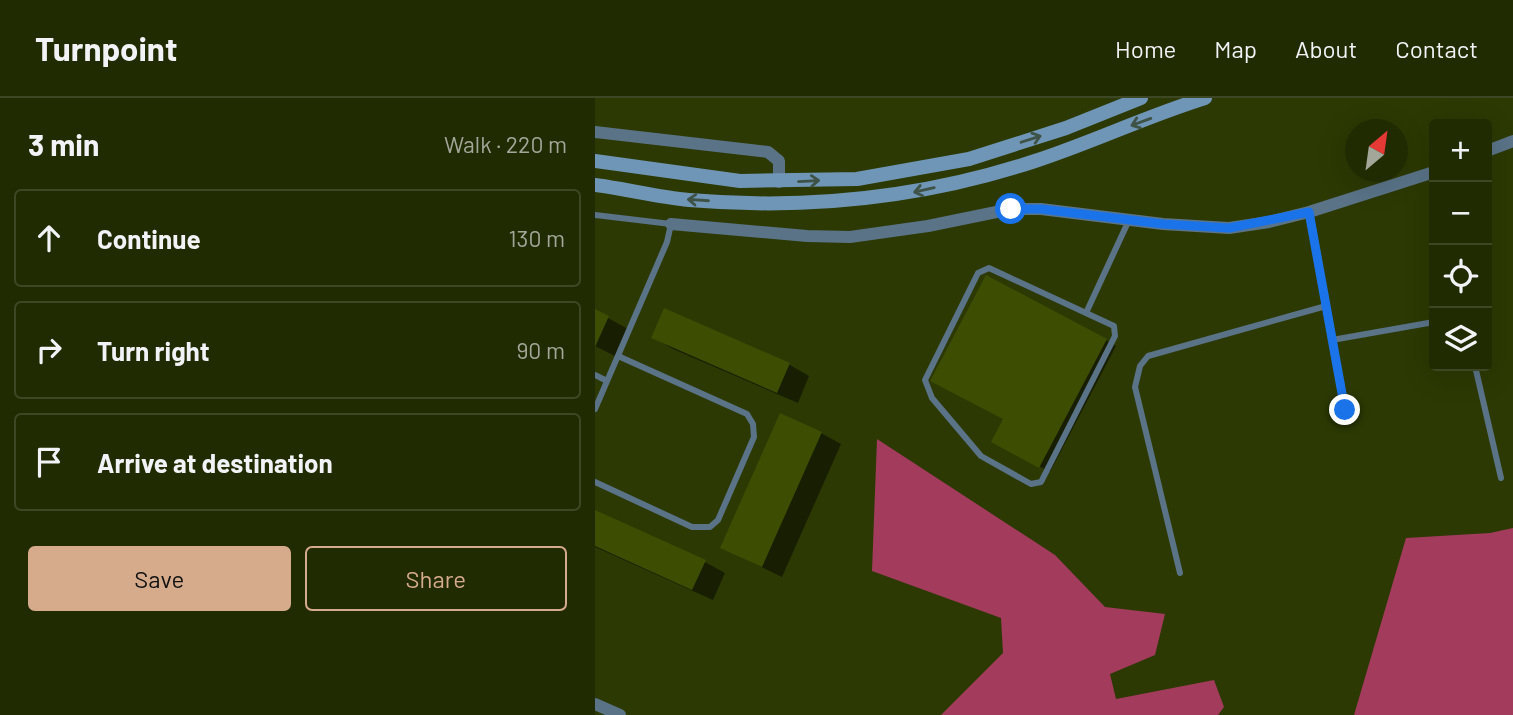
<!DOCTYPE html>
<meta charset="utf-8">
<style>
body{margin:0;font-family:Barlow,sans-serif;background:#2d3711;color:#f1f3f6}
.controls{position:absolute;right:21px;top:21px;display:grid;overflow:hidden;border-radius:7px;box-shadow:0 7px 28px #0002}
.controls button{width:63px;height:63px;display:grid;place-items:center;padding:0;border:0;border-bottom:2px solid #3e4724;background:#212b02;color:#f1f3f6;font:35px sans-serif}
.compass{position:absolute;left:750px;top:21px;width:63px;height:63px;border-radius:50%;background:#212b02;box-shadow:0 7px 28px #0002;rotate:29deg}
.stop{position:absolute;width:21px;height:21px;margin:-16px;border:5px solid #1a73e8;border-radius:50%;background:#fff}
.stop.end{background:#1a73e8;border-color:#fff;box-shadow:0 2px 7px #0008}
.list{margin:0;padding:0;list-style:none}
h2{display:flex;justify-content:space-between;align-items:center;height:91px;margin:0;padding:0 28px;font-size:30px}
h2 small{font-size:23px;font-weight:400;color:#a2a799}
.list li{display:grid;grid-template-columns:46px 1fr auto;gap:21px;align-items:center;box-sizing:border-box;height:98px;margin:0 14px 14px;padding:0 14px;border:2px solid #3e4724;border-radius:7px}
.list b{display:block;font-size:26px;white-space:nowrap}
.list em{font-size:23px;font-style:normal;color:#a2a799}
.actions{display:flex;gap:14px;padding:21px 28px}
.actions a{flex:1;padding:16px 0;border:2px solid #d6ab8b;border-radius:7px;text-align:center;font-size:24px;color:#d6ab8b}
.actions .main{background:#d6ab8b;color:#111}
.icon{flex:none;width:38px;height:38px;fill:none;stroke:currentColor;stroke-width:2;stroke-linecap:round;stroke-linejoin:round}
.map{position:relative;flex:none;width:918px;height:617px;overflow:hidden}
header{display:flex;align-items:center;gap:42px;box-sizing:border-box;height:98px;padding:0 35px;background:#212b02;border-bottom:2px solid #3e4724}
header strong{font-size:33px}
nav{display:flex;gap:38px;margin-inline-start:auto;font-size:24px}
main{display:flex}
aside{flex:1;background:#212b02}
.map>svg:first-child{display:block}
.forest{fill:#a33b5d}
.shadow{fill:#0007}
.building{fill:#3d4e03}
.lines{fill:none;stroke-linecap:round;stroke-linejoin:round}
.service{stroke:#5a7387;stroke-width:6}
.minor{stroke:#5a7387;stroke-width:12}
.secondary{stroke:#6f96b6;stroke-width:14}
.oneway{stroke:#3e5246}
.route{stroke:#1a73e8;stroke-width:9}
</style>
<header>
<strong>Turnpoint</strong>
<nav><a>Home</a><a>Map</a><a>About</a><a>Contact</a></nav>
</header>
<main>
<aside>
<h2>3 min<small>Walk · 220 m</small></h2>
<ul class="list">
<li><svg class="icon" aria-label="ahead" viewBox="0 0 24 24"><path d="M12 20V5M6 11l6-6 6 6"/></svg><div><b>Continue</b></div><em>130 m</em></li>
<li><svg class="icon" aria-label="right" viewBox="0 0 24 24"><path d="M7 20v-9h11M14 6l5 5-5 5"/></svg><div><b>Turn right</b></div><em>90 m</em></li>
<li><svg class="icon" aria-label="arrive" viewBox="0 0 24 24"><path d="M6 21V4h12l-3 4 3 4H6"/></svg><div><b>Arrive at destination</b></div></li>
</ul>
<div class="actions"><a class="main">Save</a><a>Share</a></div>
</aside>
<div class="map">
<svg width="918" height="617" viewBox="0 0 918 617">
<rect width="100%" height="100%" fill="#2c3903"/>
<path class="forest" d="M 282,341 L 460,457 L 510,509 L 570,516 L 560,557 L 515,576 L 521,601 L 619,582 L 629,609 L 623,617 L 346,617 L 408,555 L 406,520 L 277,473 Z
M 918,430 L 918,617 L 759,617 L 811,440 L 895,435 Z"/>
<path class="shadow" d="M 70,212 L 195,267 L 214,278 L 203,305 L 78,251 L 58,239 Z
M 0,213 L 33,231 L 20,258 L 0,248 Z
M 511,242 L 521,248 L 455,374 L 398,344 Z
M 226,335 L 246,346 L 187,479 L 128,450 Z
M 0,414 L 110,464 L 130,475 L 118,502 L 0,449 Z"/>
<path class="building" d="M 391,177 L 512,241 L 444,370 L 396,344 L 408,321 L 335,283 Z
M 69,210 L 195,265 L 182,295 L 56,240 Z
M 0,211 L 14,218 L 0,249 Z
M 185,315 L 227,334 L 167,469 L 125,450 Z
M 0,412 L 111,462 L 97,492 L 0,448 Z"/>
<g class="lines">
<path class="service" d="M 714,114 L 750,312
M 0,117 L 76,126 L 72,144 L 0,311
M 491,215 L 394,170 L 383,175 L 330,282 L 337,300 L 386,358 L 436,386 L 446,384 L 520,238 L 519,228 L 491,215 L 534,122
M 737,242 L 839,224
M 880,268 L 906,380
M 0,277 L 12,283
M 0,384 L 97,429 L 115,429 L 123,422 L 159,339 L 158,326 L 152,316 L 23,258
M 585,475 L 540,289 L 545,268 L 553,258 L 731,208"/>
<path class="minor" d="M 0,34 L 173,54 L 184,63 L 184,84
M 892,53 L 918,43
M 76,126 L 212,138 L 255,139 L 333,128 L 416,111 L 446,111 L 568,126 L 634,130 L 674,124 L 714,114 L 839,74
M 0,606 L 25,617"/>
<path class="secondary" d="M 0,63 L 145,83 L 262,81 L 374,61 L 471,30 L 546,0
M 0,87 C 31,91 63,99 94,102 C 212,112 328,100 440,63 C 498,44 552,18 610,0"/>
</g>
<defs><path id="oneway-shaft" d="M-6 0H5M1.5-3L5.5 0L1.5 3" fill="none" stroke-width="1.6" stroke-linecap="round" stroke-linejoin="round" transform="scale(1.75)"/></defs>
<g class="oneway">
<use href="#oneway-shaft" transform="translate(546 24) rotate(160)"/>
<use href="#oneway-shaft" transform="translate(436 41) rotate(-18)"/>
<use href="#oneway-shaft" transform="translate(214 83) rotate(-3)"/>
<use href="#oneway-shaft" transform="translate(329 92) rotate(167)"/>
<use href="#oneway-shaft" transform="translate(103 102) rotate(-176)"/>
</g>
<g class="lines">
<path class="route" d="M 416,111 L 446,111 L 568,126 L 634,130 L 714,114 L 750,312"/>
</g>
</svg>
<div class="controls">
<button>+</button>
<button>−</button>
<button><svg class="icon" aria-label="locate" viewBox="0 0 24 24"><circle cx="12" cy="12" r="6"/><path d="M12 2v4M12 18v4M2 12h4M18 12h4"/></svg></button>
<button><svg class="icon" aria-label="layers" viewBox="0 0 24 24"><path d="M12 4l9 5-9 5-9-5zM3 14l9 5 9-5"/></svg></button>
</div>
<svg class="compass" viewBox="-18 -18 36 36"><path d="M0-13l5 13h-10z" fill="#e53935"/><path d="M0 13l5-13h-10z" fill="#a2a799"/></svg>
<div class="stop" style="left:416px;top:111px"></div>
<div class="stop end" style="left:750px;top:312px"></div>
</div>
</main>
